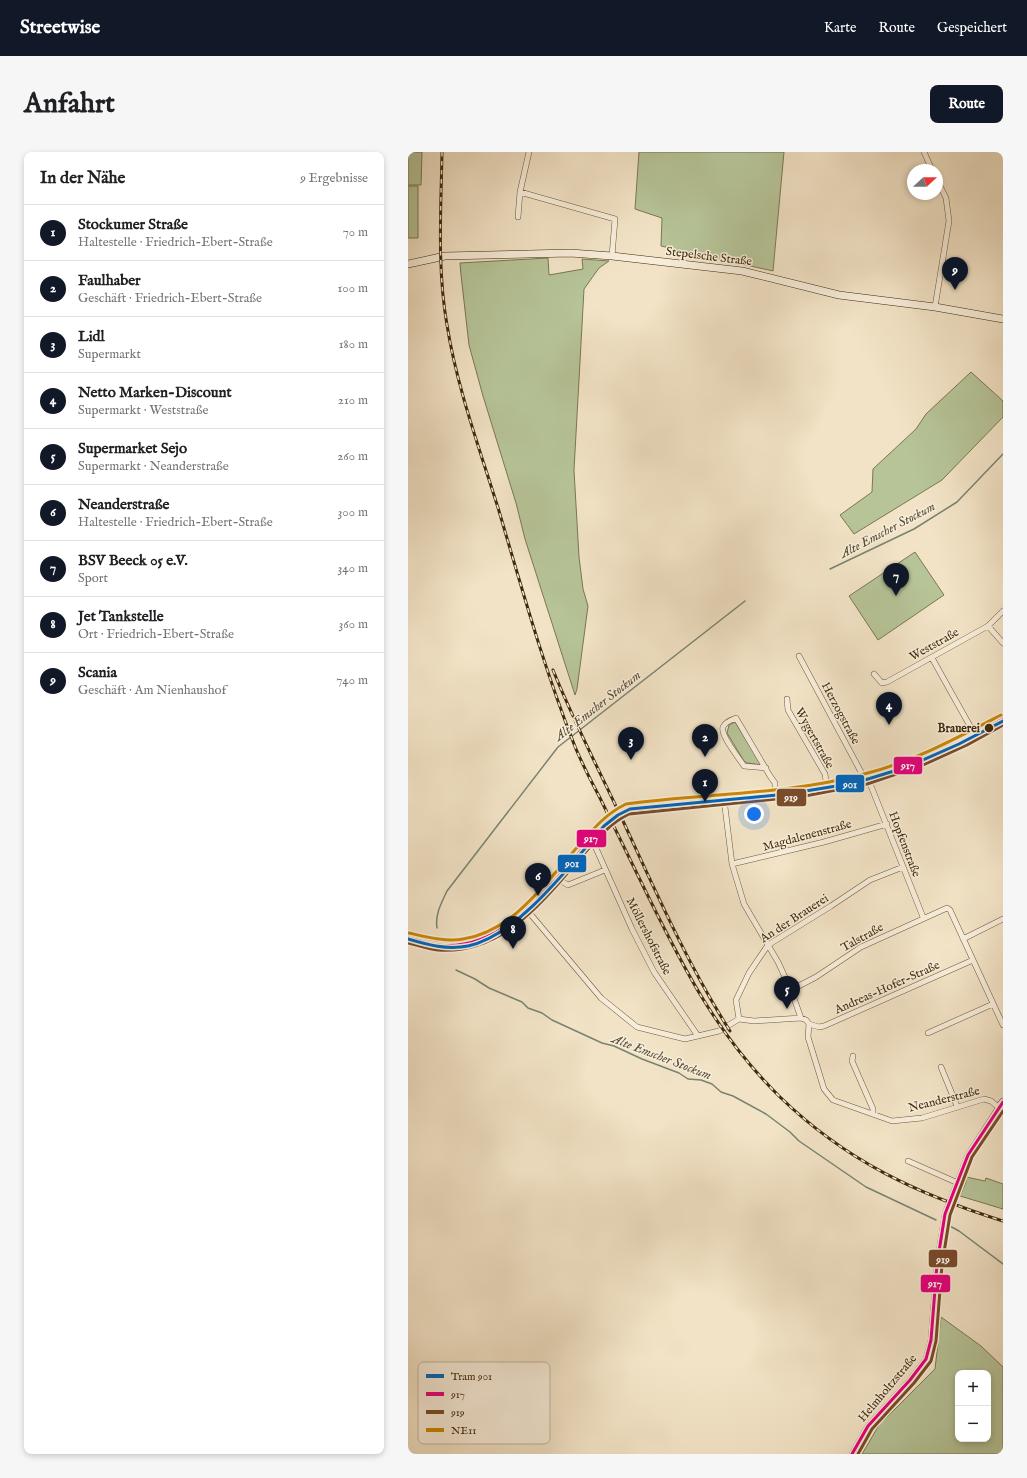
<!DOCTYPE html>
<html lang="de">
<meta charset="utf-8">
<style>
body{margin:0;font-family:"IM FELL English",serif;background:#f6f6f6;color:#202124}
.controls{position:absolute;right:12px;bottom:12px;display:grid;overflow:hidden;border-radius:8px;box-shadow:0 2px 6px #0003}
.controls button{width:36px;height:36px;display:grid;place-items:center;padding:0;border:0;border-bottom:1px solid #e0e0e0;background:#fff;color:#202124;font:20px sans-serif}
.compass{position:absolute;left:499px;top:12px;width:36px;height:36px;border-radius:50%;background:#fff;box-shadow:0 2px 6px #0003;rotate:69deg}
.you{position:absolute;left:346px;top:662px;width:14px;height:14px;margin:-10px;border:3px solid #fff;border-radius:50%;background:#1a73e8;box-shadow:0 0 0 6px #1a73e833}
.badge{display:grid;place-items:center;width:26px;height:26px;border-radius:50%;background:#111827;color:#fff;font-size:13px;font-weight:700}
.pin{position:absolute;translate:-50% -33px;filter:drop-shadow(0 1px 2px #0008)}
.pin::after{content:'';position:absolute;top:21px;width:14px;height:12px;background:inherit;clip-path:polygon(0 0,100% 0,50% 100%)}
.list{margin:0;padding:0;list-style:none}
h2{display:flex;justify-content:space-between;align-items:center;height:52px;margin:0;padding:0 16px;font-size:17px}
h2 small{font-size:13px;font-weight:400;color:#757577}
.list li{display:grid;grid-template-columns:26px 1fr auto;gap:12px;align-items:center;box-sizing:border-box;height:56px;padding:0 16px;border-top:1px solid #e0e0e0}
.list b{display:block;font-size:15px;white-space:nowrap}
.list p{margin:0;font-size:13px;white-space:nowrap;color:#757577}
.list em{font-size:13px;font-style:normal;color:#757577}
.map{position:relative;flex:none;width:595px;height:1302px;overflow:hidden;border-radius:8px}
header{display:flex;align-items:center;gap:24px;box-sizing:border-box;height:56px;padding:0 20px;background:#111827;color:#fff}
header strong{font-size:19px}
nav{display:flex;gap:22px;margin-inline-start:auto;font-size:14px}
.intro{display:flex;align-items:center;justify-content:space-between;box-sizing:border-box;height:96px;padding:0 24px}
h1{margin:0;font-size:28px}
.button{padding:10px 18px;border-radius:8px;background:#111827;color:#fff;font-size:14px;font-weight:700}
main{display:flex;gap:24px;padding:0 24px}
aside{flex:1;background:#fff;border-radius:8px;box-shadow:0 2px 6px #0003}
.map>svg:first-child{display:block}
.green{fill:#b6c498;stroke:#7c7752;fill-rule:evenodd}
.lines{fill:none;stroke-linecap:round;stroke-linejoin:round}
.stream{stroke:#778372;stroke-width:1.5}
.secondary-tunnel{stroke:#cfbea1;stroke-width:7;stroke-dasharray:7 3.5;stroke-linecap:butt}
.street-casing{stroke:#6d583a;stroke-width:6}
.secondary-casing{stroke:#412a0b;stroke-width:8}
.street{stroke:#f7edda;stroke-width:5}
.secondary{stroke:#f7edda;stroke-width:7}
.rail-casing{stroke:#412a0b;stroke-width:3}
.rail{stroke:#f7edda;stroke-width:1.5;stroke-dasharray:4.5;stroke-linecap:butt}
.bus-1-casing{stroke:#f7edda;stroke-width:6}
.bus-2-casing{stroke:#f7edda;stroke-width:6}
.bus-3-casing{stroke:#f7edda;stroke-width:6}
.bus-1{stroke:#e5007d;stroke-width:3}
.bus-2{stroke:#7a4b2a;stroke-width:3}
.bus-3{stroke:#ca8703;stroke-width:3}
.tram-1-casing{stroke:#f7edda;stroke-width:6}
.tram-1{stroke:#0065bd;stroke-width:3}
.stop-dot{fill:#412a0b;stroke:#f7edda;stroke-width:1.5}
.labels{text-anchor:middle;stroke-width:3;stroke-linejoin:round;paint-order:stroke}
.street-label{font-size:12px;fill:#412a0b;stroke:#f7edda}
.stop-label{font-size:12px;font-weight:bold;fill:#412a0b;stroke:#f7edda;text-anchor:end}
.water-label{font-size:13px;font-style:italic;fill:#584f36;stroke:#f7edda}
.key{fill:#f7edda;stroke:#c0b29c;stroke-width:1}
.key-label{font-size:11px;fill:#412a0b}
.line-badge{stroke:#f7edda;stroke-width:1.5}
.badge-label{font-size:11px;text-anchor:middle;font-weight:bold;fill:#fff}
</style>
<header>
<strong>Streetwise</strong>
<nav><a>Karte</a><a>Route</a><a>Gespeichert</a></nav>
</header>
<div class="intro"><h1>Anfahrt</h1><a class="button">Route</a></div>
<main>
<aside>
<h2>In der Nähe<small>9 Ergebnisse</small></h2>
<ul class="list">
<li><span class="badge">1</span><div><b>Stockumer Straße</b><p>Haltestelle · Friedrich-Ebert-Straße</p></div><em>70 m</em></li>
<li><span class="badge">2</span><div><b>Faulhaber</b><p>Geschäft · Friedrich-Ebert-Straße</p></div><em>100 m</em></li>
<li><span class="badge">3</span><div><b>Lidl</b><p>Supermarkt</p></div><em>180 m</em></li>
<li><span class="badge">4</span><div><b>Netto Marken-Discount</b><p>Supermarkt · Weststraße</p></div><em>210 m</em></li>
<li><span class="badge">5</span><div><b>Supermarket Sejo</b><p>Supermarkt · Neanderstraße</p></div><em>260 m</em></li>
<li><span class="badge">6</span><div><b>Neanderstraße</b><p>Haltestelle · Friedrich-Ebert-Straße</p></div><em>300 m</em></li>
<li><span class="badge">7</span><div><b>BSV Beeck 05 e.V.</b><p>Sport</p></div><em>340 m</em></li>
<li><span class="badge">8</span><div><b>Jet Tankstelle</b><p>Ort · Friedrich-Ebert-Straße</p></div><em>360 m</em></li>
<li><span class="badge">9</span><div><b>Scania</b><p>Geschäft · Am Nienhaushof</p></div><em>740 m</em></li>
</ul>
</aside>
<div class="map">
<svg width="595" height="1302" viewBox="0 0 595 1302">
<rect width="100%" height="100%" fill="#f2e3c6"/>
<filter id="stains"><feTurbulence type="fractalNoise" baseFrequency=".005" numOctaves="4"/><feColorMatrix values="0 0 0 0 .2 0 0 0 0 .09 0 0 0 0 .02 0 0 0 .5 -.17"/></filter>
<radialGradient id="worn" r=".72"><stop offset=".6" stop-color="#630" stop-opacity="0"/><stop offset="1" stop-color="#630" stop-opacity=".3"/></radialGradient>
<path class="green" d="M 0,0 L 14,0 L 13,33 L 0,33 Z
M 231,0 L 376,0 L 365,119 L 253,94 L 254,66 L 227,57 Z
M 0,34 L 10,34 L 10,86 L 0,86 Z
M 140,106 L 141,123 L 175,117 L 174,107 L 201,109 L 191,116 L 176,137 L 166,318 L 171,405 L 175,437 L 180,454 L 169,537 L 167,543 L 117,387 L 108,351 L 75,244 L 61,193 L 53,123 L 52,111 Z
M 563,220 L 595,249 L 595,265 L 534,328 L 446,382 L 432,363 L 464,340 L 465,317 L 508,277 L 518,262 Z
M 507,400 L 536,443 L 470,488 L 441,444 Z
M 327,570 L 354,613 L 339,611 L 336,609 L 319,581 L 321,573 Z
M 558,1025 L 577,1029 L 578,1026 L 595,1032 L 595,1057 L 552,1044 L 558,1030 Z
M 533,1165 L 573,1194 L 595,1215 L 595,1302 L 454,1302 L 471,1273 L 527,1217 ZM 550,1221 L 580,1221 L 580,1287 L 550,1287 Z"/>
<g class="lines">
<path class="stream" d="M 422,417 L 506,377 L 549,350 L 595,302
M 29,776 C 27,762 33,752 39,739 L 150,595 L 337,449
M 48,818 L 67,827 L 81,836 L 114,850 L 120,856 L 134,861 L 144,868 L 194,891 L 206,894 L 234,907 L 271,921 L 280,927 L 293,928 L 304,932 L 313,940 L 325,944 L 358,962 L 382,980 L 391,989 L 458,1035 L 528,1068
M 540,1073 L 551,1079 L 595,1112"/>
<path class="secondary-tunnel" d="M 200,669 L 220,657"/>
<defs>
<path id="street" d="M 516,0 L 524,18
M 112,40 L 207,67 L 204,104
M 110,65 L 112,40 L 121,0
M 527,155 L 541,69 L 538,46 L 529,28
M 580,474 L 595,491
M 391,504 L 453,620 L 463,634 L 515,765
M 524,506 L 567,583
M 466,522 L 474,531 L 479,530 L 580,474 L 595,459
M 379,547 L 380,558 L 417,622 L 419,635
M 358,616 L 336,614 C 331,606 312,583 315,575 C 317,570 323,568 328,566 L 362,624 L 367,631 L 367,642
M 316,647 L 324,712 L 336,752 L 370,810 L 383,838 L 393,866
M 182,688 L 187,694 L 224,777 L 246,820 L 290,884
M 324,712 L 416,690 L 479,672
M 148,726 L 160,733 L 197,718
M 119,758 L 193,846 L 229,875 L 277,887 L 311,879 L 331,867 L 346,869 L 393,866 L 398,868 L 401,872 L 400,885 L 416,937 L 425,948 L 484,969 L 514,966 L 576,947 L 583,949 L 595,959
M 555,787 L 595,767
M 383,838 L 408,825 L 453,795 L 539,756 L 542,758 L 595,873
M 331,867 L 328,848 L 341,821 L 360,793 L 423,754 L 462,728 L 495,715
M 401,872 L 411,875 L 416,874 L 565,808
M 520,881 L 585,852
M 445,904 L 444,909 L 465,957 L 465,962
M 533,915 L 549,954
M 500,1009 L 550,1031
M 444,1302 L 460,1274 L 502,1228 L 518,1207 L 523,1188 L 529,1112 L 537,1062 L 560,1003 L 591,955"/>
<path id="secondary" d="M 0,112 L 37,104 L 162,101 L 204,104 L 334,119 L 431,143 L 527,155 L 595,167
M 220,657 L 396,639 L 458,627 L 513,608 L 557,588 L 595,567
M 0,786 C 63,809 99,780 140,735 C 160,713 179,690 200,669
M 591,955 L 595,950"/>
</defs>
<use href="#street" class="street-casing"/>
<use href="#secondary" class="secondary-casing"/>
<use href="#street" class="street"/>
<use href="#secondary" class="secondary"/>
<defs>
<path id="rail" d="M 34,0 C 33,58 29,116 39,173 C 49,236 72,298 91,359 C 114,437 136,516 166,592 C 173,610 182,627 191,644 C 207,677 223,709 239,742 C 277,819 310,884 372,945 C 438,1009 509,1042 595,1069
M 145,518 C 166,570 191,618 215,669 C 248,740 280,813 322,879"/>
</defs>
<use href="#rail" class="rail-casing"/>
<use href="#rail" class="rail"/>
<defs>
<path id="bus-1" d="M 0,786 C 10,788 20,792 30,793 C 92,800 134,743 171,701 C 185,684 199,666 220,657 C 299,649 380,646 457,627 C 505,616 552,591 595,567
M 444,1302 L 460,1274 L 502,1228 L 518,1207 L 523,1188 L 529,1112 L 537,1062 L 560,1003 L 595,950"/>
<path id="bus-2" d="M 0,791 C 10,793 20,797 30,798 C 95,803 136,748 174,704 C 188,688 202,671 221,662 L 397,644 L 459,632 L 515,613 L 559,593 L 595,573
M 450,1302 L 464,1277 L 506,1231 L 523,1209 L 528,1189 L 534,1113 L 542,1063 L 564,1005 L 595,959"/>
<path id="bus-3" d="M 1,781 C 19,785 37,790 55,787 C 107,779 140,727 173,691 C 186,676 199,661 218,652 C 297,641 379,643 456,622 C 505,610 549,586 593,563"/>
</defs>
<use href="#bus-1" class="bus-1-casing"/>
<use href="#bus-2" class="bus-2-casing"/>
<use href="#bus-3" class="bus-3-casing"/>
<use href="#bus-1" class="bus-1"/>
<use href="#bus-2" class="bus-2"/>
<use href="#bus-3" class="bus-3"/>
<defs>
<path id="tram-1" d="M 0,787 C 20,793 39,798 60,794 C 110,784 164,711 196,674 L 210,663 L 222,657 L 379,642 L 447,631 L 499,615 L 551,592 L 595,569"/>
</defs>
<use href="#tram-1" class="tram-1-casing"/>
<use href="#tram-1" class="tram-1"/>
</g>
<circle class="stop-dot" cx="581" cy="576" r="5"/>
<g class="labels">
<g class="street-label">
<text transform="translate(301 104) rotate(7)" y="4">Stepelsche Straße</text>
<text transform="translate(526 492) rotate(-29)" y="4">Weststraße</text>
<text transform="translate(433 561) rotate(62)" y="4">Herzogstraße</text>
<text transform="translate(407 586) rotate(61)" y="4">Wygertstraße</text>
<text transform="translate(399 683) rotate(-15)" y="4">Magdalenenstraße</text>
<text transform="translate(497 692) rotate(69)" y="4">Hopfenstraße</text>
<text transform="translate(386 766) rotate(-33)" y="4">An der Brauerei</text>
<text transform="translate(241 784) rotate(63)" y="4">Möllershofstraße</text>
<text transform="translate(454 785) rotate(-29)" y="4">Talstraße</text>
<text transform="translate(479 835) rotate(-24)" y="4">Andreas-Hofer-Straße</text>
<text transform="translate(536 947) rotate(-14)" y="4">Neanderstraße</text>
<text transform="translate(479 1236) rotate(-50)" y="4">Helmholtzstraße</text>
</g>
<g class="stop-label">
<text x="572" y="580">Brauerei</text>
</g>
<g class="water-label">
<text transform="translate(479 377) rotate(-28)" y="5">Alte Emscher Stockum</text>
<text transform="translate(189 553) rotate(-38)" y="5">Alte Emscher Stockum</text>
<text transform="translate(254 904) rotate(21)" y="5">Alte Emscher Stockum</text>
</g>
</g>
<rect x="10" y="1210" width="132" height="82" rx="6" class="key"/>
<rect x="18" y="1222" width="18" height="4" fill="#0065bd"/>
<rect x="18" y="1240" width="18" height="4" fill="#e5007d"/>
<rect x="18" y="1258" width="18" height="4" fill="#7a4b2a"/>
<rect x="18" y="1276" width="18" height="4" fill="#ca8703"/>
<g class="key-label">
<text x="43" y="1228">Tram 901</text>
<text x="43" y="1246">917</text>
<text x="43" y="1264">919</text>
<text x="43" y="1282">NE11</text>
</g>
<g class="line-badge">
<rect x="485" y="604" width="30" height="19" rx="4" fill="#e5007d"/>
<rect x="427" y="622" width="30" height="19" rx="4" fill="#0065bd"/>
<rect x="368" y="636" width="31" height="19" rx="4" fill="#7a4b2a"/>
<rect x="168" y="677" width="31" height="19" rx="4" fill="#e5007d"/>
<rect x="149" y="702" width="30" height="19" rx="4" fill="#0065bd"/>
<rect x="520" y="1097" width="30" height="19" rx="4" fill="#7a4b2a"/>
<rect x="512" y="1122" width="31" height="19" rx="4" fill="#e5007d"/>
</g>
<g class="badge-label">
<text x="500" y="617">917</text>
<text x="442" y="636">901</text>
<text x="383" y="649">919</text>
<text x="183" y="690">917</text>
<text x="164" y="715">901</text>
<text x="535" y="1111">919</text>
<text x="527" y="1135">917</text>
</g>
<rect width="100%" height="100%" filter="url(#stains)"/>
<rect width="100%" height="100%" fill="url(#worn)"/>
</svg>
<div class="controls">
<button>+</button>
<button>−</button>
</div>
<svg class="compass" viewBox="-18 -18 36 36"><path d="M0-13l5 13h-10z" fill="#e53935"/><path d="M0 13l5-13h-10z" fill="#757577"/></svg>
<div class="you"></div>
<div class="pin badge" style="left:297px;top:650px">1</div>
<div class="pin badge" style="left:297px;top:605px">2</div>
<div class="pin badge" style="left:223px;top:608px">3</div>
<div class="pin badge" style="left:481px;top:573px">4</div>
<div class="pin badge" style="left:379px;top:857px">5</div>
<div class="pin badge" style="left:130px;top:744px">6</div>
<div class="pin badge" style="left:488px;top:444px">7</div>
<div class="pin badge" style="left:105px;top:797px">8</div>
<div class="pin badge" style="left:547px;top:138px">9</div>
</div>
</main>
